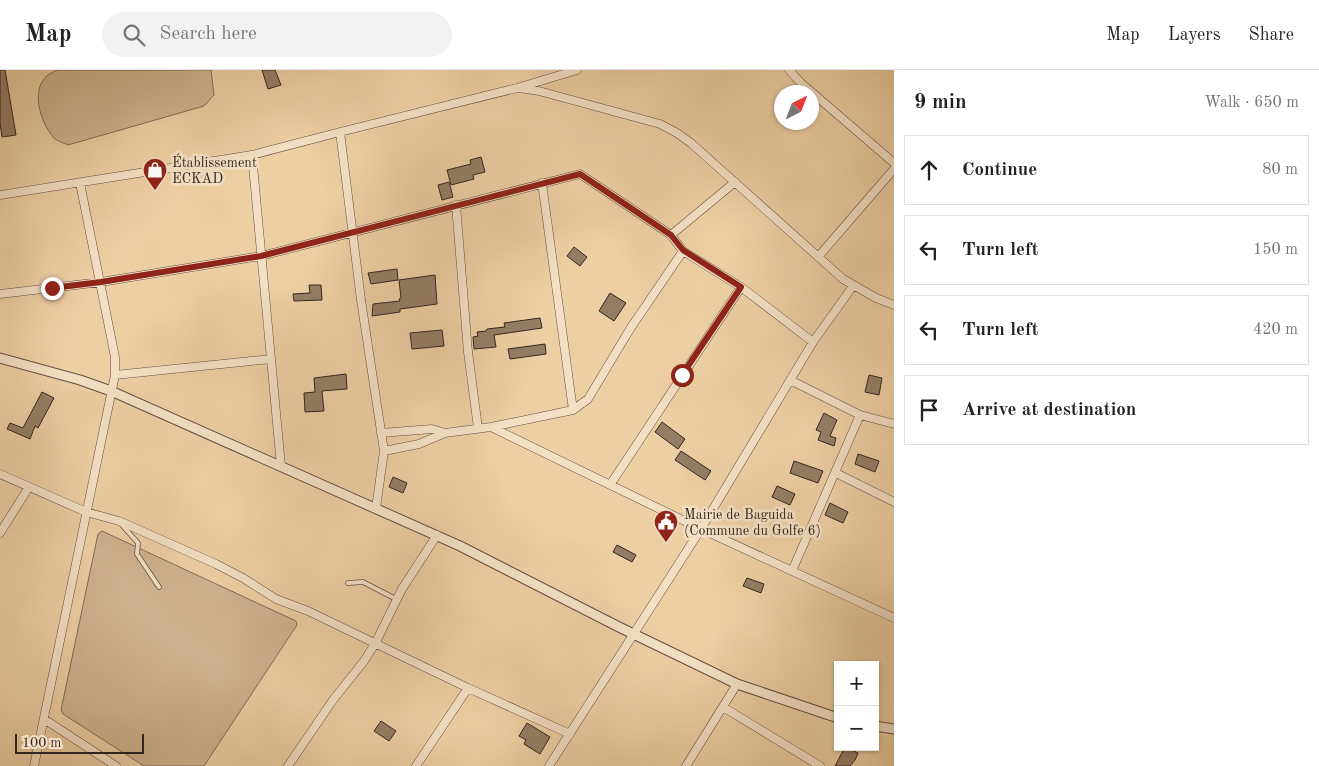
<!DOCTYPE html>
<meta charset="utf-8">
<style>
body{margin:0;font-family:"Old Standard TT",serif;background:#f2f2f2;color:#222}
.controls{position:absolute;right:15px;bottom:15px;display:grid;overflow:hidden;border-radius:0px;box-shadow:0 1px 4px #0004}
.controls button{width:45px;height:45px;display:grid;place-items:center;padding:0;border:0;border-bottom:1px solid #e0e0e0;background:#fff;color:#222;font:25px sans-serif}
.compass{position:absolute;left:774px;top:15px;width:45px;height:45px;border-radius:50%;background:#fff;box-shadow:0 1px 4px #0004;rotate:42deg}
.scale{position:absolute;left:15px;bottom:12px;width:129px;box-sizing:border-box;padding-left:5px;border:2px solid #322621;border-top:0;font-size:14px;line-height:18px;white-space:nowrap;color:#322621;-webkit-text-stroke:4px #f3e0c4;paint-order:stroke}
.stop{position:absolute;width:15px;height:15px;margin:-11px;border:4px solid #8f2418;border-radius:50%;background:#fff}
.stop.end{background:#8f2418;border-color:#fff;box-shadow:0 1px 5px #0008}
.list{margin:0;padding:0;list-style:none}
h2{display:flex;justify-content:space-between;align-items:center;height:65px;margin:0;padding:0 20px;font-size:21px}
h2 small{font-size:16px;font-weight:400;color:#767676}
.list li{display:grid;grid-template-columns:32px 1fr auto;gap:15px;align-items:center;box-sizing:border-box;height:70px;margin:0 10px 10px;padding:0 10px;border:1px solid #e0e0e0;border-radius:0px}
.list b{display:block;font-size:19px;white-space:nowrap}
.list em{font-size:16px;font-style:normal;color:#767676}
.icon{flex:none;width:28px;height:28px;fill:none;stroke:currentColor;stroke-width:2;stroke-linecap:round;stroke-linejoin:round}
.map{position:relative;flex:none;width:894px;height:696px;overflow:hidden}
header{display:flex;align-items:center;gap:30px;box-sizing:border-box;height:70px;padding:0 25px;background:#fff;border-bottom:1px solid #e0e0e0}
header strong{font-size:24px}
nav{display:flex;gap:28px;margin-inline-start:auto;font-size:18px}
.search{width:350px;height:45px;background:#f2f2f2;display:flex;align-items:center;gap:12px;box-sizing:border-box;padding:0 18px;border-radius:28px;color:#767676;font-size:19px}
main{display:flex}
aside{flex:1;background:#fff}
.map>svg:first-child{display:block}
.green{fill:#cdb28e;stroke:#806c58}
.building{fill:#937e65;stroke:#322621}
.lines{fill:none;stroke-linecap:round;stroke-linejoin:round}
.service-casing{stroke:#615042;stroke-width:5.5}
.minor-casing{stroke:#615042;stroke-width:9}
.tertiary-casing{stroke:#615042;stroke-width:11}
.service{stroke:#f3e0c4;stroke-width:4}
.minor{stroke:#f3e0c4;stroke-width:8}
.tertiary{stroke:#f3e0c4;stroke-width:9}
.route{stroke:#8f2418;stroke-width:6}
.labels{text-anchor:middle;stroke-width:5;stroke-linejoin:round;paint-order:stroke}
.poi-label{font-size:14px;fill:#322621;stroke:#f3e0c4;text-anchor:start}
</style>
<header>
<strong>Map</strong>
<div class="search"><svg class="icon" aria-label="search" viewBox="0 0 24 24"><circle cx="10" cy="10" r="6"/><path d="M15 15l6 6"/></svg>Search here</div>
<nav><a>Map</a><a>Layers</a><a>Share</a></nav>
</header>
<main>
<div class="map">
<svg width="894" height="696" viewBox="0 0 894 696">
<rect width="100%" height="100%" fill="#edcfa4"/>
<filter id="stains"><feTurbulence type="fractalNoise" baseFrequency=".004" numOctaves="4"/><feColorMatrix values="0 0 0 0 .2 0 0 0 0 .09 0 0 0 0 .02 0 0 0 .5 -.17"/></filter>
<radialGradient id="worn" r=".72"><stop offset=".6" stop-color="#630" stop-opacity="0"/><stop offset="1" stop-color="#630" stop-opacity=".3"/></radialGradient>
<path class="green" d="M 58,0 L 211,0 L 214,25 L 204,36 L 68,75 C 64,73 57,71 54,68 C 38,50 27,9 58,0 Z
M 102,461 L 296,551 L 297,555 L 204,696 L 144,696 L 63,644 L 61,640 L 98,464 Z"/>
<path class="building" d="M 0,0 L 5,0 L 16,65 L 2,67 L 0,53 Z
M 262,0 L 275,0 L 281,15 L 268,19 Z
M 481,87 L 485,102 L 473,105 L 474,109 L 451,115 L 447,100 L 471,94 L 470,90 Z
M 449,112 L 453,127 L 442,130 L 438,115 Z
M 574,177 L 587,187 L 580,196 L 567,186 Z
M 397,199 L 398,210 L 371,214 L 368,203 Z
M 435,205 L 437,234 L 400,239 L 400,242 L 372,246 L 373,234 L 400,231 L 399,229 L 401,228 L 399,210 Z
M 309,215 L 321,215 L 322,230 L 294,231 L 293,224 L 310,223 Z
M 610,223 L 626,233 L 614,251 L 599,241 Z
M 540,248 L 542,258 L 494,265 L 496,277 L 474,279 L 473,267 L 478,266 L 477,262 L 486,261 L 487,259 L 505,257 L 504,253 Z
M 442,260 L 444,276 L 412,279 L 410,263 Z
M 545,274 L 546,284 L 510,289 L 508,279 Z
M 346,304 L 347,319 L 322,321 L 324,341 L 305,342 L 304,323 L 315,322 L 314,308 Z
M 869,305 L 882,308 L 879,325 L 865,322 Z
M 42,322 L 54,328 L 38,358 L 35,356 L 30,369 L 7,359 L 10,353 L 23,358 Z
M 824,343 L 837,350 L 830,366 L 836,368 L 834,376 L 818,370 L 821,362 L 816,360 Z
M 662,352 L 685,369 L 678,379 L 655,362 Z
M 681,381 L 711,401 L 705,410 L 675,390 Z
M 858,384 L 879,391 L 875,402 L 855,394 Z
M 794,391 L 823,401 L 818,413 L 790,403 Z
M 393,407 L 407,413 L 403,423 L 389,417 Z
M 777,416 L 795,424 L 790,435 L 772,427 Z
M 830,433 L 848,442 L 843,453 L 825,445 Z
M 617,475 L 636,485 L 632,492 L 613,482 Z
M 747,508 L 764,514 L 761,523 L 743,516 Z
M 381,651 L 396,661 L 389,671 L 374,661 Z
M 527,653 L 550,667 L 540,684 L 524,674 L 526,670 L 519,666 Z
M 845,677 L 858,683 L 855,690 L 850,696 L 835,696 Z"/>
<g class="lines">
<defs>
<path id="service" d="M 122,455 L 138,473 L 137,484 L 159,517
M 348,513 L 363,512 L 396,529"/>
<path id="minor" d="M 789,0 L 801,13 L 894,93
M 519,18 L 539,21 L 660,54 L 677,63 L 691,73 L 843,209 L 876,228 L 894,235
M 340,62 L 361,230 L 384,381 L 376,438
M 252,85 L 281,396
M 542,113 L 573,340
M 0,125 L 252,85 L 340,62 L 517,18 L 577,0
M 456,135 L 468,282 L 478,358
M 671,165 L 735,112
M 818,187 L 894,99
M 0,224 L 101,212 L 261,186 L 580,104 L 671,165 L 683,181 L 741,217 L 813,272
M 115,305 L 271,289
M 790,310 L 860,345 L 894,354
M 491,357 L 701,459 L 894,548
M 381,363 L 432,359 L 445,363
M 384,381 L 419,374 L 445,363 L 491,357 L 573,340 L 588,329 L 630,259 L 683,181
M 836,403 L 894,432
M 0,404 L 86,442 L 119,451 L 216,494 L 243,508 L 276,529 L 308,541 L 468,618 L 570,664
M 610,415 L 741,217
M 0,463 L 29,417
M 792,501 L 860,345
M 723,637 L 820,696
M 44,649 L 116,696
M 34,696 L 115,305 L 115,287 L 80,113
M 288,696 L 333,630 L 364,591 L 375,574 L 402,519 L 437,465
M 416,696 L 468,618
M 549,696 L 701,459 L 813,272 L 853,216
M 686,696 L 737,614"/>
<path id="tertiary" d="M 0,288 L 80,310 L 111,321 L 460,476 L 619,557 L 737,614 L 838,648
M 875,656 L 894,659"/>
</defs>
<use href="#service" class="service-casing"/>
<use href="#minor" class="minor-casing"/>
<use href="#tertiary" class="tertiary-casing"/>
<use href="#service" class="service"/>
<use href="#minor" class="minor"/>
<use href="#tertiary" class="tertiary"/>
</g>
<g class="lines">
<path class="route" d="M 52,218 L 101,212 L 261,186 L 580,104 L 671,165 L 683,180 L 741,217 L 682,305"/>
</g>
<defs>
<symbol id="shop-pin" viewBox="-11 -11 22 30"><path d="M0 17L-7.5 6A9.5 9.5 0 1 1 7.5 6Z" fill="#8f2418" stroke="#f3e0c4"/><path d="M-5-2.5h2.3a2.7 3.5 0 0 1 5.4 0H5L5.5 6h-11ZM-1.5-2.5h3a1.5 2.3 0 0 0-3 0Z" fill="#fff"/></symbol>
<symbol id="civic-pin" viewBox="-11 -11 22 30"><path d="M0 17L-7.5 6A9.5 9.5 0 1 1 7.5 6Z" fill="#8f2418" stroke="#f3e0c4"/><path d="M-.6-6.5H3V-4.5H.6V-3L4-1V1h2V6H-6V1h2V-1L-.6-3ZM-1.2 2.5V6h2.4V2.5Z" fill="#fff"/></symbol>
</defs>
<g fill-rule="evenodd">
<use href="#shop-pin" x="141" y="86" width="28" height="38"/>
<use href="#civic-pin" x="652" y="438" width="28" height="38"/>
</g>
<g class="labels">
<g class="poi-label">
<text x="172" y="97">Établissement<tspan x="172" dy="16">ECKAD</tspan></text>
<text x="684" y="449">Mairie de Baguida<tspan x="684" dy="16">(Commune du Golfe 6)</tspan></text>
</g>
</g>
<rect width="100%" height="100%" filter="url(#stains)"/>
<rect width="100%" height="100%" fill="url(#worn)"/>
</svg>
<div class="controls">
<button>+</button>
<button>−</button>
</div>
<svg class="compass" viewBox="-18 -18 36 36"><path d="M0-13l5 13h-10z" fill="#e53935"/><path d="M0 13l5-13h-10z" fill="#767676"/></svg>
<div class="scale">100 m</div>
<div class="stop" style="left:682px;top:305px"></div>
<div class="stop end" style="left:52px;top:218px"></div>
</div>
<aside>
<h2>9 min<small>Walk · 650 m</small></h2>
<ul class="list">
<li><svg class="icon" aria-label="ahead" viewBox="0 0 24 24"><path d="M12 20V5M6 11l6-6 6 6"/></svg><div><b>Continue</b></div><em>80 m</em></li>
<li><svg class="icon" aria-label="left" viewBox="0 0 24 24"><path d="M17 20v-9H6M10 6l-5 5 5 5"/></svg><div><b>Turn left</b></div><em>150 m</em></li>
<li><svg class="icon" aria-label="left" viewBox="0 0 24 24"><path d="M17 20v-9H6M10 6l-5 5 5 5"/></svg><div><b>Turn left</b></div><em>420 m</em></li>
<li><svg class="icon" aria-label="arrive" viewBox="0 0 24 24"><path d="M6 21V4h12l-3 4 3 4H6"/></svg><div><b>Arrive at destination</b></div></li>
</ul>
</aside>
</main>
